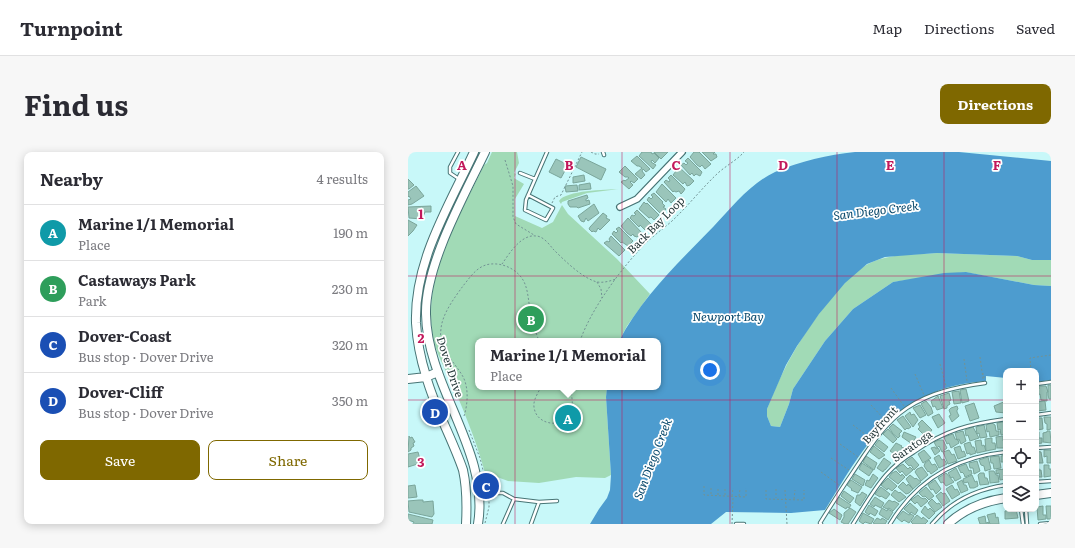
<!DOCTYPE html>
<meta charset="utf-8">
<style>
body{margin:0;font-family:Literata,serif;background:#f7f7f7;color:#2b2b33}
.controls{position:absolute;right:12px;bottom:12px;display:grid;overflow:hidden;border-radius:8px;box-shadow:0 2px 10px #0003}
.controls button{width:36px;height:36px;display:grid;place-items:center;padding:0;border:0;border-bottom:1px solid #e1e1e2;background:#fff;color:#2b2b33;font:20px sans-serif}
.you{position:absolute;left:302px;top:218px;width:14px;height:14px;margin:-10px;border:3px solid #fff;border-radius:50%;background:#1a73e8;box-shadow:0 0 0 6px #1a73e833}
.badge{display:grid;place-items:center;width:26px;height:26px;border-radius:50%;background:#7f6800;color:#fff;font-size:13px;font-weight:700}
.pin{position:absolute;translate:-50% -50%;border:2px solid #fff;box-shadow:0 1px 4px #0006}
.popup{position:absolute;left:67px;top:186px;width:186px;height:52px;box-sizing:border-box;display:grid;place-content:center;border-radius:8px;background:#fff;filter:drop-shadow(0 1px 3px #0005);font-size:13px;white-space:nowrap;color:#7c7c81}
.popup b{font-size:15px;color:#2b2b33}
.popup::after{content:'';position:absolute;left:50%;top:100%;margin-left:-8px;border:8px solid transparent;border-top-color:#fff}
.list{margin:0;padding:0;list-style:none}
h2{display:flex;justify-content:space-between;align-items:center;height:52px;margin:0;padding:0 16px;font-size:17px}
h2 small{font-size:13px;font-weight:400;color:#7c7c81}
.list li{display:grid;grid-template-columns:26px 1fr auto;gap:12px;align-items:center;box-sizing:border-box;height:56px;padding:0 16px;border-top:1px solid #e1e1e2}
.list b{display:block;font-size:15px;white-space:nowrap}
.list p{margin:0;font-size:13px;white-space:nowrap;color:#7c7c81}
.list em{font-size:13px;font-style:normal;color:#7c7c81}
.actions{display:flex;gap:8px;padding:12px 16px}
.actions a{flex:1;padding:9px 0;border:1px solid #7f6800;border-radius:8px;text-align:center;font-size:14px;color:#7f6800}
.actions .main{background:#7f6800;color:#fff}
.icon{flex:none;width:22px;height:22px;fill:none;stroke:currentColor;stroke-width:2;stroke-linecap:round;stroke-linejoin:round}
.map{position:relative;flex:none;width:643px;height:372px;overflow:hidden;border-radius:8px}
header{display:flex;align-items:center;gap:24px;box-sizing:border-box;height:56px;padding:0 20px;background:#fff;border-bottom:1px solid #e1e1e2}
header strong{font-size:19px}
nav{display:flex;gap:22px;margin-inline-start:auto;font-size:14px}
.intro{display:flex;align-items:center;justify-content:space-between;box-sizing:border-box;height:96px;padding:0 24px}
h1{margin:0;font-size:28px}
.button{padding:10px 18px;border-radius:8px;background:#7f6800;color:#fff;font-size:14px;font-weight:700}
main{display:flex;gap:24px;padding:0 24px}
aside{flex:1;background:#fff;border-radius:8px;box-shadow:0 2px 10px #0003}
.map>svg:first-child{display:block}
.green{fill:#a1dab6}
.water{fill:#4d9ccf}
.building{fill:#9ac5ba;stroke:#7aa59a}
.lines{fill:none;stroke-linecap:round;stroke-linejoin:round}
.lane-casing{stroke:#477475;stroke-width:4.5}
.street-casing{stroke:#477475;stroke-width:8}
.secondary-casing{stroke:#477475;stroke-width:10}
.path{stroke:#729293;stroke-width:1;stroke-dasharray:2 2;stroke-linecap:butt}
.lane{stroke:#fff;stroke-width:2.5}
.street{stroke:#fff;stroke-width:5.5}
.secondary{stroke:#fff;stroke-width:8}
.grid{fill:none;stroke:#c2185b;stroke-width:1;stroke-opacity:0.55}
.labels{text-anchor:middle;stroke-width:3.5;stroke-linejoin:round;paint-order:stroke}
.street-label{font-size:11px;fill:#293c3d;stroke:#fff}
.water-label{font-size:12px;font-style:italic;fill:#08486b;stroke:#fff}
.grid-label{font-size:13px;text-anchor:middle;font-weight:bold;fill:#c2185b;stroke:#fff;stroke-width:3.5;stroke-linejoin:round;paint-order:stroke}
</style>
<header>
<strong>Turnpoint</strong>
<nav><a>Map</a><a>Directions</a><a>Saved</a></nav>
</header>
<div class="intro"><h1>Find us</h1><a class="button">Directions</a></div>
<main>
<aside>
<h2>Nearby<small>4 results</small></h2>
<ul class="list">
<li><span class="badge" style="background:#0f9aa8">A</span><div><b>Marine 1/1 Memorial</b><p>Place</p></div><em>190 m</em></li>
<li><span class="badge" style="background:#2e9e5b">B</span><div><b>Castaways Park</b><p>Park</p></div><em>230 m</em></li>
<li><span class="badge" style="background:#1a4fb4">C</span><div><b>Dover-Coast</b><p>Bus stop · Dover Drive</p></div><em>320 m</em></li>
<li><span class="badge" style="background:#1a4fb4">D</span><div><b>Dover-Cliff</b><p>Bus stop · Dover Drive</p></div><em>350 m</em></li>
</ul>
<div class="actions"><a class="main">Save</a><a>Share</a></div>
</aside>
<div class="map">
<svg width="643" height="372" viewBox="0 0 643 372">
<rect width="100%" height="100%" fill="#c8f8f9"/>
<path class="green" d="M 84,0 L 109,0 L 111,11 L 106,21 L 108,22 L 106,26 L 116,32 L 107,47 L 107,64 L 134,76 L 145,70 L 154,53 L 160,62 L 209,107 L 242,142 L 219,174 L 211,189 L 70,189 L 70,235 L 199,235 L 198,245 L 203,323 L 197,326 L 168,325 L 131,331 L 100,329 L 81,322 L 81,320 L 77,321 C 68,287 54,255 41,224 L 39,222 C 34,210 27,198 25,185 C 14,125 51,65 76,13 L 79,11 Z
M 211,37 L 179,41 L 154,50 L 153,52 L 151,49 C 158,38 198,38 211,37 Z
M 529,101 L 609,104 L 624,108 L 643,108 L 643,134 L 626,133 L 557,120 L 485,130 L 445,157 L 417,189 L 385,237 L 381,252 L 372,275 L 363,274 L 359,264 L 359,257 C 375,215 397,176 427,142 C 436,131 447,119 460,112 C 481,101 506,103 529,101 Z"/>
<path class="water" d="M 447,0 L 551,0 L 643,9 L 643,108 L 624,108 L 609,104 L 529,101 L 477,105 L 459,112 L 437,131 L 411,162 L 389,194 L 378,213 L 359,257 L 359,264 L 363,274 L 372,275 L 381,252 L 385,237 L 417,189 L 445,157 L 485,130 L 536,121 L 558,120 L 626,133 L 643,134 L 643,228 L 628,230 L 628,219 L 598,219 L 598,226 L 578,224 L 578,229 C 560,231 542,233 525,241 C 471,263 446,311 417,358 L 383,361 L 318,360 L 303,372 L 182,372 L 191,357 L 199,346 L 202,338 L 203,323 L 198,245 L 199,235 L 250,235 L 250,189 L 211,189 C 234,145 271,110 306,74 C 324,55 343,31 367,20 C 392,9 420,3 447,0 Z"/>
<path class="building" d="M 234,0 L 243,0 L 244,2 L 246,1 L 251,6 L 247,11 L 244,8 L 243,10 L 248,13 L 245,17 L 231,4 Z
M 246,0 L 260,0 L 253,7 Z
M 286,0 L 291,0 L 303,12 L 297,17 L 294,13 L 292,15 L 289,13 L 282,5 Z
M 294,0 L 307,0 L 305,2 L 308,2 L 309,5 L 303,9 Z
M 229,4 L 242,17 L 238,20 L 235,17 L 234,19 L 237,23 L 233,27 L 227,22 L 234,16 L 231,14 L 229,14 L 223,9 Z
M 173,5 L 198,17 L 193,28 L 168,15 Z
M 280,6 L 294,20 L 292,24 L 288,22 L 286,24 L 284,21 L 282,23 L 273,13 L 276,11 L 278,13 L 280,11 L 277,9 Z
M 148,7 L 160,13 L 153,26 L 141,20 Z
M 217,14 L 230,27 L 226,31 L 223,29 L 222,30 L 225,33 L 221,37 L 213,30 L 216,28 L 217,29 L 221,26 L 220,25 L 217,25 L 211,20 Z
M 271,15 L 286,29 L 282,33 L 279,34 L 277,30 L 275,32 L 265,23 Z
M 176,23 L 177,29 L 165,31 L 165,25 Z
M 263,23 L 277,37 L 275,40 L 273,42 L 271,39 L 268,40 L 266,39 L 265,40 L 256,30 L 258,28 L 261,30 L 262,28 L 260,26 Z
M 0,27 L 6,33 L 1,37 L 0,37 Z
M 182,31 L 183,37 L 171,38 L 171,33 Z
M 254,32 L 268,46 L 263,51 L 260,47 L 258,50 L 248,40 Z
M 169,33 L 170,39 L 158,40 L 157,34 Z
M 8,34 L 16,44 L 4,52 L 0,53 L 0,48 L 3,47 L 1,44 L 0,45 L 0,40 Z
M 246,41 L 255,50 L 254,51 L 257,54 L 255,55 L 258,57 L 254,62 L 253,62 L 239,48 L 241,45 L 243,47 L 245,45 L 243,43 Z
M 179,43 L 180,46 L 178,47 L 178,49 L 181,48 L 182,52 L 170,56 L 169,55 L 162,55 L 160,52 L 160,49 Z
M 236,50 L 238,52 L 239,51 L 251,63 L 246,68 L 243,65 L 241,66 L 231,57 Z
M 186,52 L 191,61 L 180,69 L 178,66 L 176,70 L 173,69 L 170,64 Z
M 23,54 L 23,60 L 17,60 L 14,67 L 1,66 L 0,55 Z
M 229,58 L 243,72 L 237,78 L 232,73 L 231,75 L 222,66 L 224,63 L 226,64 L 228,62 L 226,61 Z
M 195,61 L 199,64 L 198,66 L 202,68 L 192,78 L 190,76 L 188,80 L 185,79 L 184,80 L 181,77 L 182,75 Z
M 220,66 L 234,81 L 229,85 L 226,84 L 225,82 L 223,84 L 219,81 L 213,74 Z
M 0,68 L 9,73 L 5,79 L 0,84 Z
M 211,75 L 225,89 L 220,94 L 214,90 L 213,91 L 204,82 L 206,79 L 208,81 L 210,79 L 208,77 Z
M 203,84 L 217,98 L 211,104 L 196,91 L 199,89 L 201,90 L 202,89 L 201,87 Z
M 640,233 L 643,233 L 643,247 L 641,247 L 640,243 Z
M 631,234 L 638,234 L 640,240 L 639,240 L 639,249 L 633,248 L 632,242 L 629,243 L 629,237 L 631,237 Z
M 558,237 L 561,249 L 554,251 L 552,238 Z
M 551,239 L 553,251 L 546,252 L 544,240 Z
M 541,241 L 543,248 L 541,249 L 542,252 L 539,254 L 539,256 L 536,257 L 532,244 Z
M 530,244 L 535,256 L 529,258 L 527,254 L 525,255 L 523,249 Z
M 518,249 L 523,255 L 525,261 L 520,264 L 513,252 Z
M 598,249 L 598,261 L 588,260 L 586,254 Z
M 637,249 L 638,258 L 628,259 L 628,250 Z
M 566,251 L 571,266 L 562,269 L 557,254 Z
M 512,253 L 518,263 L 512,266 L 505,256 Z
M 549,254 L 550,257 L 549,258 L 549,260 L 551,264 L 544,270 L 541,264 L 543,263 L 541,258 L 543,256 Z
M 502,260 L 503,263 L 506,262 L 510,268 L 505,275 L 497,264 Z
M 531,262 L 537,271 L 530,276 L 524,265 Z
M 495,264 L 503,275 L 500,277 L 499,276 L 497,278 L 489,268 Z
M 636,265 L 643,265 L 643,277 L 639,278 L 639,272 L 637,271 Z
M 628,266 L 634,266 L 635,277 L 629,278 Z
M 514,268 L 524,278 L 518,285 L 510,277 L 512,275 L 510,272 Z
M 595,270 L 598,271 L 598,282 L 593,283 L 592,277 L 590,278 L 589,271 Z
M 584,271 L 587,273 L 588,279 L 591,279 L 591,283 L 582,285 L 581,279 L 579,280 L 578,273 Z
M 485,272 L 494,279 L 491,282 L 492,284 L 490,286 L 484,281 L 484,280 L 481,276 Z
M 576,273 L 579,285 L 572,286 L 571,281 L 569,282 L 568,275 Z
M 565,275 L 571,286 L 562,289 L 560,283 L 558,284 L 557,278 Z
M 480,277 L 489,287 L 485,291 L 475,282 Z
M 555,279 L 558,289 L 553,292 L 551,287 L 549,288 L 547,281 Z
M 639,279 L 642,279 L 643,291 L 635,290 L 635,281 L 639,280 Z
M 496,280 L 508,285 L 504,292 L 494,285 Z
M 628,280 L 631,280 L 631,286 L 634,286 L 634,291 L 628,292 Z
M 545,282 L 547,287 L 550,288 L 551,291 L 543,296 L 541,291 L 539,292 L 536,285 Z
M 1,284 L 2,286 L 4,285 L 7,290 L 5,291 L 6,294 L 3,296 L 3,298 L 0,300 Z
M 595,284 L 595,289 L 598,289 L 598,296 L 589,296 L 588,285 Z
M 584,286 L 584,291 L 587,291 L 588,297 L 578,299 L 577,287 Z
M 471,288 L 480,295 L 476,300 L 467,293 Z
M 531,288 L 535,288 L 539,296 L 534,300 L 531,294 L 529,296 L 526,290 Z
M 573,288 L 574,294 L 576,293 L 578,299 L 569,301 L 567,289 Z
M 562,290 L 564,295 L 566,295 L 568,301 L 562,303 L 562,301 L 559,302 L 556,292 Z
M 488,291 L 494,294 L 493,295 L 496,296 L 492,301 L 490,299 L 488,303 L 482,299 Z
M 466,294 L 477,303 L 471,307 L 462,300 Z
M 552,294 L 554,300 L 556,299 L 558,304 L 550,307 L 546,296 Z
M 527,295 L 528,297 L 530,296 L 532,299 L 527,303 L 523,296 Z
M 516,298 L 523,306 L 515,311 L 510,302 Z
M 541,298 L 544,303 L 546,302 L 549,309 L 540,312 L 535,300 Z
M 636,298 L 643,298 L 643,311 L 639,311 L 639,304 L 636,305 Z
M 628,299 L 633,300 L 635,311 L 628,311 Z
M 10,300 L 13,311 L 0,315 L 0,302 Z
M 531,303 L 534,308 L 536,307 L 539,312 L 531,316 L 526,306 Z
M 598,303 L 598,315 L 596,315 L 596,310 L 593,310 L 593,304 Z
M 458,304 L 469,311 L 466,318 L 455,310 Z
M 591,304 L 593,316 L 586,317 L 585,311 L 583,311 L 582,305 Z
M 504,305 L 511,313 L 506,318 L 503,313 L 501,314 L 497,310 Z
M 580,305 L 583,317 L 577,319 L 576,314 L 573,313 L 571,308 Z
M 476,306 L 483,311 L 477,318 L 476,318 L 475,320 L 469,316 Z
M 521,308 L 524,313 L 527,312 L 530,317 L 523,322 L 521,319 L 520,320 L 516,314 L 517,311 Z
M 569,309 L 572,319 L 566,322 L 565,316 L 562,316 L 561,311 Z
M 454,311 L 465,318 L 461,324 L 451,317 Z
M 495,312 L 500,317 L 502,315 L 505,318 L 498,324 L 494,319 L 492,321 L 488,316 Z
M 558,312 L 561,319 L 563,318 L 564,322 L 557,325 L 556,322 L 554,320 L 553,321 L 550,315 Z
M 628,313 L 630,313 L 631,318 L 633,318 L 634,325 L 628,325 Z
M 636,313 L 641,313 L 641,317 L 643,317 L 643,324 L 636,325 Z
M 514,315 L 520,323 L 513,329 L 507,320 L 509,317 Z
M 548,316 L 553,326 L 547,329 L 545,325 L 543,326 L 540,321 Z
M 597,317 L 598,327 L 592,328 L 591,321 L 588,322 L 588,318 Z
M 488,319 L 493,324 L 494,322 L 497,325 L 490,332 L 481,325 L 484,321 Z
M 581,319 L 586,319 L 588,323 L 590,323 L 591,330 L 582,331 Z
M 538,321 L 546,330 L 538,334 L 535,330 L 533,331 L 530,326 Z
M 572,321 L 576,321 L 577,326 L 579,326 L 581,332 L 572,333 L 570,323 Z
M 447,322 L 457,328 L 455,334 L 444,327 Z
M 465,322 L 470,326 L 463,336 L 457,333 L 459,328 L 461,329 Z
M 502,323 L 507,327 L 508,326 L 513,330 L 505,337 L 498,327 Z
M 564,323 L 567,330 L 569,329 L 570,334 L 566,336 L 562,336 L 560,330 L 556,331 L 555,327 Z
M 480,326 L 489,334 L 484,339 L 480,336 L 479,338 L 473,333 Z
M 443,328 L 454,335 L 450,341 L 443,338 L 444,337 L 439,333 Z
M 527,328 L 533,337 L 528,342 L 525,337 L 523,338 L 520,333 Z
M 554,328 L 556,333 L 558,333 L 560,338 L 553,341 L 549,331 Z
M 495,330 L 499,334 L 500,332 L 505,337 L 501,341 L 498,342 L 490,335 Z
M 7,333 L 9,345 L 0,346 L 0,334 Z
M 544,333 L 547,338 L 549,337 L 552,342 L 544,347 L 538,337 Z
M 473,335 L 482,342 L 478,347 L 473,344 L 472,345 L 467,342 Z
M 518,335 L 526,344 L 521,348 L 517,344 L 515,345 L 511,341 Z
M 487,338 L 491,341 L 492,340 L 498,345 L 491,350 L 483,343 Z
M 436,339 L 446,346 L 442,351 L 433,344 Z
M 454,340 L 459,343 L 452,354 L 447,350 L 449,343 L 452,343 Z
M 533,340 L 535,342 L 537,341 L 542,349 L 535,354 L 528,344 Z
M 510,343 L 513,346 L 514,346 L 515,347 L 517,346 L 520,349 L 513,355 L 509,350 L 507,352 L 503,348 Z
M 431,345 L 443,353 L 441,356 L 439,355 L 438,357 L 428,351 Z
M 467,345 L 476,351 L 473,356 L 467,353 L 466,355 L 462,352 Z
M 524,347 L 529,352 L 531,351 L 534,355 L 527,360 L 520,351 Z
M 11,348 L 15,348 L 15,350 L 25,349 L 26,362 L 24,365 L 1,360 L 0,349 Z
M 481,348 L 485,350 L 486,349 L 491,352 L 485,359 L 481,356 L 479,357 L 475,355 Z
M 502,351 L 510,358 L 507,363 L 503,360 L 502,362 L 496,357 Z
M 461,353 L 470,359 L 467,364 L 462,361 L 461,363 L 457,360 Z
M 517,354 L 520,358 L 522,356 L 527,361 L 521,367 L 513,360 Z
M 635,354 L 635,363 L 638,363 L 638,367 L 630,368 L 629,355 Z
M 638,354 L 643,354 L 643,367 L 639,367 Z
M 442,356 L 448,360 L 440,372 L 437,372 L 433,370 L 436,365 L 436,361 Z
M 474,356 L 479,359 L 480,357 L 485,360 L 480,368 L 471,362 Z
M 426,357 L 434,363 L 432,368 L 421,361 Z
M 608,357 L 610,366 L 597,367 L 597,359 Z
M 495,359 L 501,363 L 503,362 L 506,364 L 501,371 L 496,368 L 494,370 L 489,366 Z
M 455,361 L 466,367 L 463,372 L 457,370 L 455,372 L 451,369 Z
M 587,361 L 588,366 L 590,365 L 591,372 L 582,372 L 579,363 Z
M 0,362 L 25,368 L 24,372 L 2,372 L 5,372 L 6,370 L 0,368 Z
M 509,363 L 514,367 L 515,365 L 520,369 L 517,372 L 505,372 L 503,370 Z
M 577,364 L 578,371 L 581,370 L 581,372 L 572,372 L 570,366 Z
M 469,366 L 473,368 L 474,366 L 479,369 L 477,372 L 467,372 L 465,371 Z"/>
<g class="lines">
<defs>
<path id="lane" d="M 50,0 L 42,15 L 42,21 L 51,27
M 195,0 L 196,3
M 112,21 L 127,27
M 120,43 L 145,56 L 138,68 L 117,58 L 118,48 L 139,0
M 628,232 L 643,230
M 628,263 L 643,261
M 628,296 L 643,295
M 628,330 L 643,329
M 71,341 L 95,341 L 106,347 L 131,350 L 149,349
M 613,357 L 615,372
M 618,357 L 619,372
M 95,372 L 106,347
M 123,372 L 131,350
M 328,372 L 336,372
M 413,372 L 412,371 C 422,355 432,339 443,323 C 459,299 475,272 499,256 C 523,240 549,235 577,231
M 445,372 C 455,356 465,338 478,323 C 486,314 496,306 506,300 C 537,278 561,272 598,267
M 482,372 C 508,329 548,305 598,300
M 524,372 C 543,349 569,337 598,333
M 632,372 L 643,371"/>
<path id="street" d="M 212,55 L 229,47 L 274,0"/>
<path id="secondary" d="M 0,227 L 18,225 L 30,220
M 628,343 L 643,341
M 58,372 C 59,353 59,336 55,318 C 44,286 27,257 18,224 C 13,208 9,188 8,171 C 6,109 41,54 66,0
M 70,372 C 82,299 19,235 18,162 C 17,113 56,44 77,0
M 540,372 C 556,357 577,349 598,346"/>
</defs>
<use href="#lane" class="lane-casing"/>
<use href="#street" class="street-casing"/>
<use href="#secondary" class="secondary-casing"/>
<path class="path" d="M 183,0 L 187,2 L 191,2
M 97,8 L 105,34 L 105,65 L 108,72 L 126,83
M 144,51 L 147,45 L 153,43 L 174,0
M 94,112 C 101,102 113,82 128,84 C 135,84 141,92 145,97 C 156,108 174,126 189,130 C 196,131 202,129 208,127
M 189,130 L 193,137 L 194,146
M 172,189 C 183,157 214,115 238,91 C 246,83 255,77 264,69 C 280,54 294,36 310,21 C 319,13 329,8 336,0
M 572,205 L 575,227
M 556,207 L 559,229
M 532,212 L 538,234
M 623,219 L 622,206 L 643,203
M 507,222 L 516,243
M 574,222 L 576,222 L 576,227
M 43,225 L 43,222 L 50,218
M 133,235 C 130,241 125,248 126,255 C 128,274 156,277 163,260 C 166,253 163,243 163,235
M 483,236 L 496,254
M 463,253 L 478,269
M 56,264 C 60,252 61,234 54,223 C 45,208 30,196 33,177 C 34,162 47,145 55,134 C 63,124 70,113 83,112 C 94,111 106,116 113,125 C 121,135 120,151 123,163 C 125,172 128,181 131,189
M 445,273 L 462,286
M 61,278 L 72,306 L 80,338
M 432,292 L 450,305
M 423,306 L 441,318
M 413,320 L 431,333
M 296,334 L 296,343 L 338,345 L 338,336
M 368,337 L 368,346
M 358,338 L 358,347 L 396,348 L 396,338
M 377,338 L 379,372
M 303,342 L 303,334
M 310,343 L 310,335
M 317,343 L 317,336
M 324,344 L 325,336
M 331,344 L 332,337
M 386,347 L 387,338
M 77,371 L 81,355 L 81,345
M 324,372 L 325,345"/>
<use href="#lane" class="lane"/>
<use href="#street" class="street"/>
<use href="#secondary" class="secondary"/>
</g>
<path class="grid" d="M 107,0 L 107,372M 214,0 L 214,372M 322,0 L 322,372M 429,0 L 429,372M 536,0 L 536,372M 0,124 L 643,124M 0,248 L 598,248M 628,248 L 643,248"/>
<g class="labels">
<g class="street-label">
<text transform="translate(248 73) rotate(-45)" y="4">Back Bay Loop</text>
<text transform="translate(42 215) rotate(72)" y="4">Dover Drive</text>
<text transform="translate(472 273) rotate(-48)" y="4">Bayfront</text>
<text transform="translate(504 294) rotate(-35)" y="4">Saratoga</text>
</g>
<g class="water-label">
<text transform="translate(468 59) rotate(-7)" y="4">San Diego Creek</text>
<text x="320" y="169">Newport Bay</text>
<text transform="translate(245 307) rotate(-69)" y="4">San Diego Creek</text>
</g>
</g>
<g class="grid-label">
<text x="54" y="18">A</text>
<text x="161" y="18">B</text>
<text x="268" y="18">C</text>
<text x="375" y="18">D</text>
<text x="482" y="18">E</text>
<text x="589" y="18">F</text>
<text x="13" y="67">1</text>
<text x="13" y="191">2</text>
<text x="13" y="315">3</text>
</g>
</svg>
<div class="controls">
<button>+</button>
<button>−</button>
<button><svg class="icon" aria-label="locate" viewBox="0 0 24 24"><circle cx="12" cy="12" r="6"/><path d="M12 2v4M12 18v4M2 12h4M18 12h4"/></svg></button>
<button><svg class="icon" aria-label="layers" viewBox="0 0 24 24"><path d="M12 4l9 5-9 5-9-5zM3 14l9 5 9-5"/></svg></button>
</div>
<div class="you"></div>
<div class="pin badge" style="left:160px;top:266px;background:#0f9aa8">A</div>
<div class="popup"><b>Marine 1/1 Memorial</b>Place</div>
<div class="pin badge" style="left:123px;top:167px;background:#2e9e5b">B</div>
<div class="pin badge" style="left:78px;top:334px;background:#1a4fb4">C</div>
<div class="pin badge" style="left:27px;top:260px;background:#1a4fb4">D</div>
</div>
</main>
